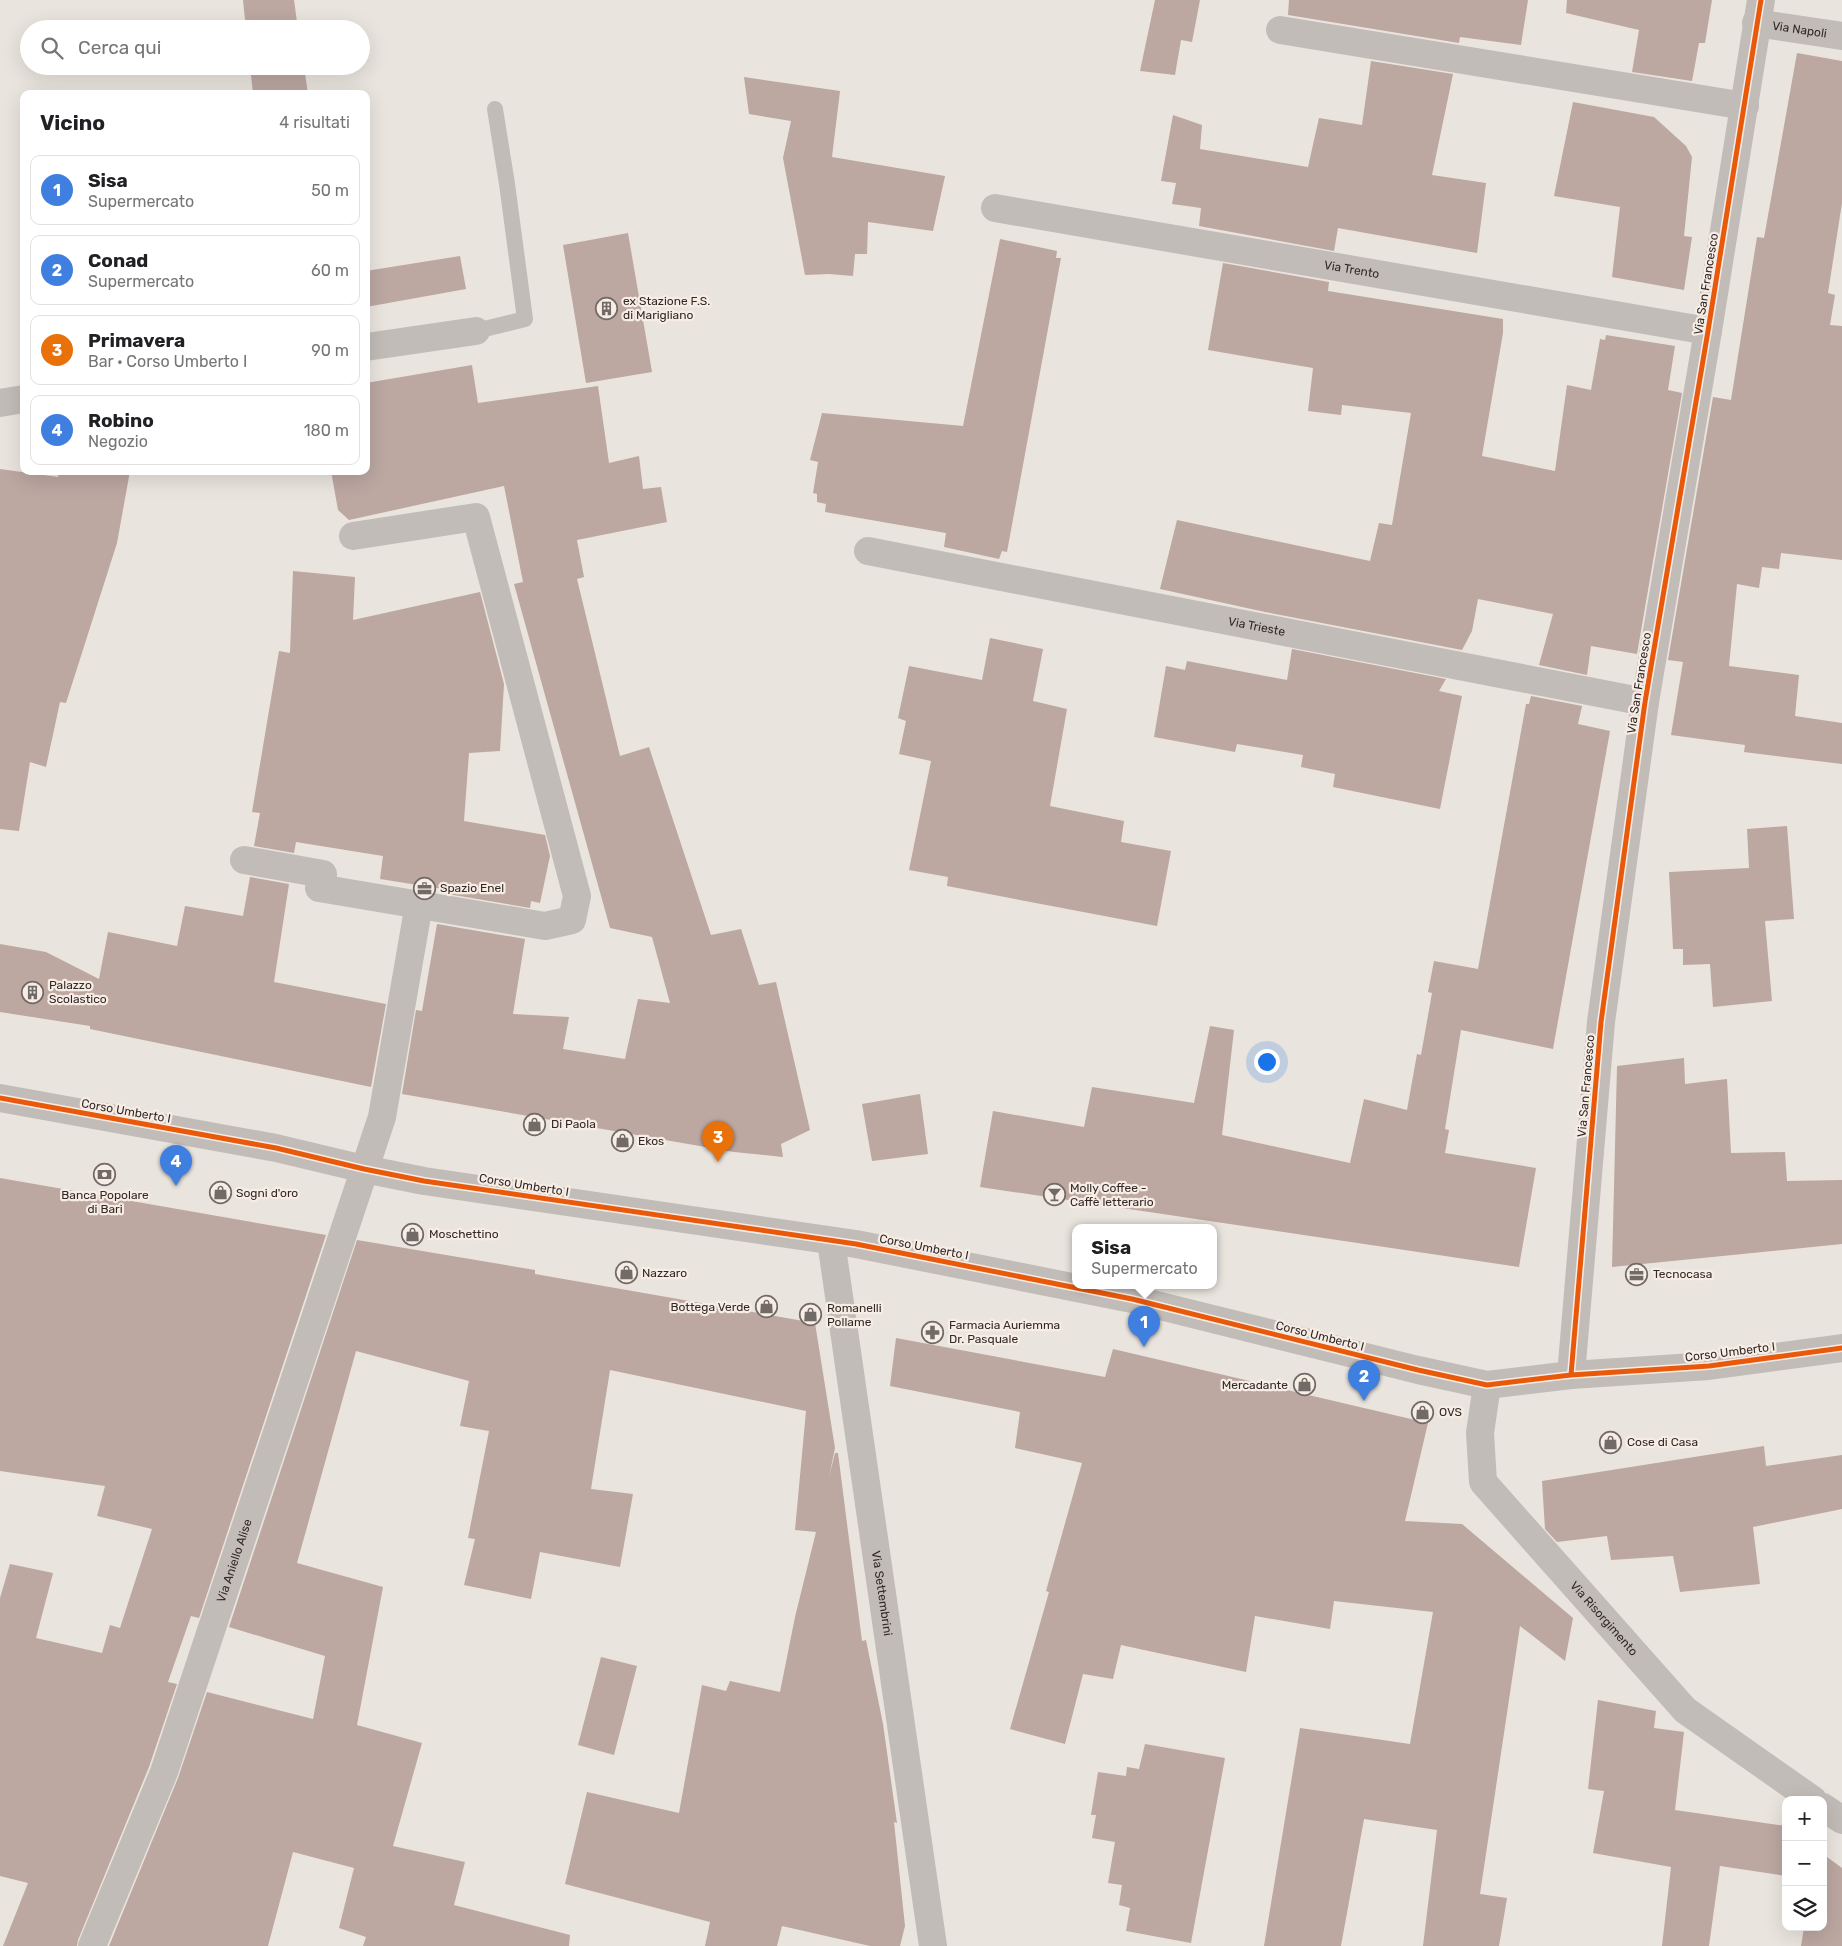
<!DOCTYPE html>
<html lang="it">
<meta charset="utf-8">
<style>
body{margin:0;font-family:Rubik,sans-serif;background:#f2f2f2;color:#202124}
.controls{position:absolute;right:15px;bottom:15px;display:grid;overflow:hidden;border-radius:10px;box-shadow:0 5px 20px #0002}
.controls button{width:45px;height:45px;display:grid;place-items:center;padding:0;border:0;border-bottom:1px solid #e0e0e0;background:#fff;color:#202124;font:25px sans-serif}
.you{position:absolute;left:1266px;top:1061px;width:18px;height:18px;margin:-12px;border:4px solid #fff;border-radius:50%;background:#1a73e8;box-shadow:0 0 0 8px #1a73e833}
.badge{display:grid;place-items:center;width:32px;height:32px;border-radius:50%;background:#2563eb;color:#fff;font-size:16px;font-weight:700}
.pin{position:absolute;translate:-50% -41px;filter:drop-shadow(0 1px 2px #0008)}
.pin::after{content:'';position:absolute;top:26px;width:18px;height:15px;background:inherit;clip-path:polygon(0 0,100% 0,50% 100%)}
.popup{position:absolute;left:1072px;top:1224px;width:145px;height:65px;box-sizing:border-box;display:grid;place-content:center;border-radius:10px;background:#fff;filter:drop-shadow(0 1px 4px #0005);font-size:16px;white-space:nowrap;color:#757577}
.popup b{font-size:19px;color:#202124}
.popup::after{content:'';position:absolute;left:50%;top:100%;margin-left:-10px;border:10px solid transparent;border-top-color:#fff}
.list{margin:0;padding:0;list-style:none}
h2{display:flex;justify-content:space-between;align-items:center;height:65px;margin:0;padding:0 20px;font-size:21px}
h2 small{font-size:16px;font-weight:400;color:#757577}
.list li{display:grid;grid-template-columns:32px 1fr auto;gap:15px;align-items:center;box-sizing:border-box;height:70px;margin:0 10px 10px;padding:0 10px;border:1px solid #e0e0e0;border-radius:10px}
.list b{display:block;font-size:19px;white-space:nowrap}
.list p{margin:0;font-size:16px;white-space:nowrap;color:#757577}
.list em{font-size:16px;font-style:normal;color:#757577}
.icon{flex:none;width:28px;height:28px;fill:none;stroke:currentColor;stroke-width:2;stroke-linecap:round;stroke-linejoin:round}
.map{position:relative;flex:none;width:1842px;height:1946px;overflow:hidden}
.search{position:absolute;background:#fff;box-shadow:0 5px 20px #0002;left:20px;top:20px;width:350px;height:55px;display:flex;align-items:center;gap:12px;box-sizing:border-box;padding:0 18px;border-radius:28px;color:#757577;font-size:19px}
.panel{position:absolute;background:#fff;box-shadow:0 5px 20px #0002;left:20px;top:90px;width:350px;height:385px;border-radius:10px}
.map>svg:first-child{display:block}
.building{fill:#bca7a1}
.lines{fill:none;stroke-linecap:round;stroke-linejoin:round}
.service{stroke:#c2bcb8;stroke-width:16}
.minor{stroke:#c2bcb8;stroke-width:28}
.tertiary{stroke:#c2bcb8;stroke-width:28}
.cycleway-casing{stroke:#f7ede5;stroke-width:8}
.cycleway{stroke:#e8590c;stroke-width:5}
.labels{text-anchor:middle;stroke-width:4.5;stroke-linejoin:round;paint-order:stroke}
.street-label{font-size:12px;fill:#322927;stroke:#f7ede5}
.poi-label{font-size:12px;fill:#322927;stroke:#f7ede5;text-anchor:start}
</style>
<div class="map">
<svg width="1842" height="1946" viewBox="0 0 1842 1946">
<rect width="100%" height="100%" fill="#eae4de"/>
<path class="building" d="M 243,0 L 294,0 L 298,29 L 246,29 Z
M 1155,0 L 1200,0 L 1192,42 L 1181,40 L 1175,75 L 1140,71 Z
M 1289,0 L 1528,0 L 1521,45 L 1460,37 L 1459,43 L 1288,15 Z
M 1567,0 L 1712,0 L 1705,43 L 1699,43 L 1692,81 L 1632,72 L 1639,30 L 1566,13 Z
M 1797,53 L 1842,61 L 1842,203 L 1828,293 L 1835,295 L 1830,325 L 1842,326 L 1842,560 L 1781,553 L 1779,569 L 1762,567 L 1759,588 L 1737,584 L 1729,666 L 1799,675 L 1795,716 L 1842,723 L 1842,764 L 1744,752 L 1745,745 L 1671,735 L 1683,662 L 1668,660 L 1713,397 L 1731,400 L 1757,237 L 1764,238 Z
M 1371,61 L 1453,74 L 1432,175 L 1486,183 L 1477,253 L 1338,228 L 1334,251 L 1199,226 L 1201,208 L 1172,204 L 1176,183 L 1161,181 L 1173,115 L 1202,125 L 1200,149 L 1308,167 L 1319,118 L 1362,125 Z
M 250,66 L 304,66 L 308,94 L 253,94 Z
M 744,77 L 840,91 L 832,157 L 945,176 L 933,231 L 868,222 L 867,254 L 855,254 L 853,276 L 829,274 L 805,275 L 783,158 L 791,121 L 749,114 Z
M 1573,102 L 1654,117 L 1686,146 L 1692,157 L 1684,236 L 1692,237 L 1684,290 L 1612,277 L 1620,207 L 1554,196 Z
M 628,233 L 652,372 L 586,383 L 563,245 Z
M 1000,239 L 1057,251 L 1056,258 L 1061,258 L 1007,552 L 1002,551 L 999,559 L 944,547 L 946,533 L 825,512 L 826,504 L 817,502 L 817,494 L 813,493 L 818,462 L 810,460 L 822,413 L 963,426 Z
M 460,256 L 466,289 L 366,307 L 366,271 Z
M 1223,263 L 1329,282 L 1328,291 L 1503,319 L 1503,333 L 1482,456 L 1555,471 L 1567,385 L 1591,390 L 1600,339 L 1605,340 L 1606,335 L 1675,346 L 1668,390 L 1682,393 L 1637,654 L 1591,646 L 1587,675 L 1539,665 L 1553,614 L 1478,599 L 1472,631 L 1462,650 L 1265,612 L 1160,589 L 1177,520 L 1370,561 L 1379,523 L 1392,525 L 1411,413 L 1342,405 L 1341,415 L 1308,411 L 1313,368 L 1208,350 Z
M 472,365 L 478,403 L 598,386 L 609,463 L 639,456 L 643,489 L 661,487 L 667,522 L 577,540 L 584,577 L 577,579 L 620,756 L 649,747 L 711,935 L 741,929 L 759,985 L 776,982 L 810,1130 L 781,1144 L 783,1157 L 734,1152 L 402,1094 L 416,1010 L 422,1011 L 437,924 L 525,939 L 513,1014 L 569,1017 L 563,1049 L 625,1059 L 638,999 L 670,1003 L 652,937 L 610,928 L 514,584 L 523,582 L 504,486 L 349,520 L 338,510 L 331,471 L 366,471 L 366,383 Z
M 0,469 L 58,477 L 59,471 L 130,471 L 117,543 L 66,703 L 60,702 L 46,767 L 30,762 L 19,831 L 0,829 Z
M 293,571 L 355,577 L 353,620 L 480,592 L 504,684 L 500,751 L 469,753 L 464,821 L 545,835 L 550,856 L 540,903 L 531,901 L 530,908 L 442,893 L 443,889 L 380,879 L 383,856 L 296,842 L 294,853 L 254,846 L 260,813 L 252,812 L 279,651 L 290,653 Z
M 990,638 L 1043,649 L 1033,701 L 1067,709 L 1050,806 L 1124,821 L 1121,842 L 1171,851 L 1157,926 L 947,886 L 948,877 L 909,870 L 931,761 L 899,754 L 906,721 L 898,718 L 909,666 L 982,680 Z
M 1292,649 L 1446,679 L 1439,691 L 1462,696 L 1440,809 L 1333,787 L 1335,774 L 1301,767 L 1303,755 L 1237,744 L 1235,752 L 1154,737 L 1166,666 L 1185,670 L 1187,661 L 1287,680 Z
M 1531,696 L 1582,706 L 1578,724 L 1610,731 L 1553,1049 L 1461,1030 L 1445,1129 L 1449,1130 L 1445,1153 L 1536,1168 L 1519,1267 L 980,1187 L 993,1111 L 1084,1127 L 1092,1087 L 1194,1103 L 1210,1026 L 1234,1030 L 1222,1135 L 1350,1163 L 1364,1099 L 1407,1110 L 1417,1054 L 1421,1055 L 1432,993 L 1428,992 L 1434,961 L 1478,969 L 1526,704 L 1529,704 Z
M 1787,826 L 1794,919 L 1765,921 L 1772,1001 L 1713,1007 L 1710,964 L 1683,965 L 1683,949 L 1673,949 L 1669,872 L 1749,868 L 1747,829 Z
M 250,877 L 289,884 L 274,982 L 386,1004 L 371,1087 L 90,1029 L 90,1026 L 0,1012 L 0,944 L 46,952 L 99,979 L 108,932 L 177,946 L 185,906 L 243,916 Z
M 1684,1058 L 1685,1084 L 1727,1079 L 1731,1153 L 1785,1152 L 1787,1181 L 1842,1180 L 1842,1244 L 1612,1267 L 1617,1066 Z
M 920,1094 L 928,1154 L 872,1161 L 862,1104 Z
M 0,1178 L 326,1235 L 199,1618 L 191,1616 L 168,1682 L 177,1684 L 149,1767 L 78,1940 L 77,1946 L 3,1946 L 28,1883 L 0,1876 L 0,1598 L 10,1564 L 53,1573 L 36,1638 L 102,1653 L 110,1625 L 120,1628 L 152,1529 L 97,1516 L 105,1486 L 0,1471 Z
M 357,1240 L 535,1270 L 535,1274 L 815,1323 L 835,1448 L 829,1477 L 835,1453 L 838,1453 L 862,1641 L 866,1640 L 883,1724 L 897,1823 L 894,1822 L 905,1926 L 900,1946 L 870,1946 L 782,1926 L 777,1946 L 705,1946 L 710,1922 L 565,1884 L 587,1792 L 679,1813 L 702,1685 L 726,1691 L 730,1681 L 780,1692 L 795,1617 L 816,1532 L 795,1530 L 806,1411 L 610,1370 L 591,1489 L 633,1494 L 620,1567 L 540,1552 L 531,1599 L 464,1585 L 475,1539 L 468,1538 L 489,1431 L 460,1426 L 469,1381 L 356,1351 L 297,1563 L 383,1587 L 357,1725 L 422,1743 L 393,1846 L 465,1862 L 454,1905 L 570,1935 L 569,1946 L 363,1946 L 366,1937 L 339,1928 L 354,1868 L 293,1852 L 268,1946 L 109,1946 L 178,1778 L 207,1692 L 313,1719 L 325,1656 L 229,1627 Z
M 896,1338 L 1105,1377 L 1113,1349 L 1428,1423 L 1405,1521 L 1462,1524 L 1573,1618 L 1565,1661 L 1520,1626 L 1480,1894 L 1507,1898 L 1499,1946 L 1423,1946 L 1437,1830 L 1364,1819 L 1341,1946 L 1264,1946 L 1300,1728 L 1410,1744 L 1433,1612 L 1334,1601 L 1330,1629 L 1255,1616 L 1246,1672 L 1121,1645 L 1113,1679 L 1083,1674 L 1065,1744 L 1010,1729 L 1049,1592 L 1046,1591 L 1082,1463 L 1015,1448 L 1020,1412 L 890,1386 Z
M 1764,1446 L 1766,1466 L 1842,1455 L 1842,1509 L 1753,1527 L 1760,1584 L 1680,1592 L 1673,1556 L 1611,1560 L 1607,1536 L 1557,1542 L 1545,1529 L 1542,1481 Z
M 601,1657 L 637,1666 L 614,1755 L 578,1745 Z
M 1598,1700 L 1656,1711 L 1654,1728 L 1684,1732 L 1675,1810 L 1786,1826 L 1786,1876 L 1720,1866 L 1709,1946 L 1662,1946 L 1671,1867 L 1593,1853 L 1604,1791 L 1588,1789 Z
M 1145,1744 L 1225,1758 L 1191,1943 L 1126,1931 L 1130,1908 L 1119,1905 L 1122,1885 L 1108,1883 L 1115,1842 L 1092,1838 L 1096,1815 L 1091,1815 L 1098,1772 L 1126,1776 L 1127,1767 L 1139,1769 Z
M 1823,1854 L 1842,1868 L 1842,1946 L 1801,1946 L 1804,1927 L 1823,1927 Z"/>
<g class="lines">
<path class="service" d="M 476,331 L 525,319 L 507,184 L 495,109"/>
<g class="minor">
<path id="s1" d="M 1756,23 L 1842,36"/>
<path d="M 1280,30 L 1745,106"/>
<path id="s2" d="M 995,208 L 1708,331"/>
<path d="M 366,347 L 476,331"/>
<path d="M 0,403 L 24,399"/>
<path id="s3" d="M 868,551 L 1645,702"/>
<path d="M 244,860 L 323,874 L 319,888 L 545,926 L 572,920 L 577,896 L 476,517 L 353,536"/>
<path id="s4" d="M 831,1241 L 933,1946"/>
<path d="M 1571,1375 L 1601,1022 L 1645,702 L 1708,331 L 1761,0"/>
<path id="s5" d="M 1487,1385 L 1480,1433 L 1483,1482 L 1685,1710 L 1813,1800"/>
<path d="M 1823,1807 L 1842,1820"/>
<path id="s6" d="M 92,1946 L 164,1772 L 382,1117 L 419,904"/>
</g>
<path class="tertiary" d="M 0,1098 L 276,1148 L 364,1169 L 424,1181 L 856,1244 L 1132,1299 L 1418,1370 L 1487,1385 L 1571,1375 L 1709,1366 L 1842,1348"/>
<defs>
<path id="cycleway" d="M 0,1098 L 276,1148 L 364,1169 L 424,1181 L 856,1244 L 1132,1299 L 1418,1370 L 1487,1385 L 1571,1375 L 1709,1366 L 1842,1348
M 1571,1375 L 1601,1022 L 1645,702 L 1708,331 L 1761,0"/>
</defs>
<use href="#cycleway" class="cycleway-casing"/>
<use href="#cycleway" class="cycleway"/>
</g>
<defs>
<symbol id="building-ring" viewBox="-11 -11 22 22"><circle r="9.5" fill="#f7ede5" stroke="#726a67" stroke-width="1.5"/><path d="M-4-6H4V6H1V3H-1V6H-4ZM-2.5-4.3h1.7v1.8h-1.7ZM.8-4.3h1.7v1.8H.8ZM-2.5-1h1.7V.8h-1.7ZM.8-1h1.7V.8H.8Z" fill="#726a67"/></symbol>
<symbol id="office-ring" viewBox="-11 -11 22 22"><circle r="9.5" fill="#f7ede5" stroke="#726a67" stroke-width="1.5"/><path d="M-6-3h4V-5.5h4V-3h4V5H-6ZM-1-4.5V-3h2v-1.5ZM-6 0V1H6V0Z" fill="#726a67"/></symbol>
<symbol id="shop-ring" viewBox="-11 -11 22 22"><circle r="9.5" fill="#f7ede5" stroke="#726a67" stroke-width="1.5"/><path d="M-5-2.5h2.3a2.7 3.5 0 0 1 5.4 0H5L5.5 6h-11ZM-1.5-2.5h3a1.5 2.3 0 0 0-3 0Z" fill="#726a67"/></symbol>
<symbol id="bank-ring" viewBox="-11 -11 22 22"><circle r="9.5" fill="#f7ede5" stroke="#726a67" stroke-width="1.5"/><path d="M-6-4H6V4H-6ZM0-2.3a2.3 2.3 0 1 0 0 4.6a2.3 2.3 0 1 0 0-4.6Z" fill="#726a67"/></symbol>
<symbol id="bar-ring" viewBox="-11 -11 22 22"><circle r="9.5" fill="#f7ede5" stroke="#726a67" stroke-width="1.5"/><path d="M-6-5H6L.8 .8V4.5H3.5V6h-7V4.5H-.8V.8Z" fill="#726a67"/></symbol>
<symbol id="pharmacy-ring" viewBox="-11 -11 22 22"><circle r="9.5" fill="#f7ede5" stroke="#726a67" stroke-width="1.5"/><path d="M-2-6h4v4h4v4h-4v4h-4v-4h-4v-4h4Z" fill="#726a67"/></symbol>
</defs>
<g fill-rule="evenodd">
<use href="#building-ring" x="594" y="296" width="25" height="25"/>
<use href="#office-ring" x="412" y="876" width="25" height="25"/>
<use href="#building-ring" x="20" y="980" width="25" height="25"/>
<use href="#shop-ring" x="522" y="1112" width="25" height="25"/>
<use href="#shop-ring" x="610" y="1128" width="25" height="25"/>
<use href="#bank-ring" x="92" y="1162" width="25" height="25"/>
<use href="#shop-ring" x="208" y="1180" width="25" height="25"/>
<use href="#bar-ring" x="1042" y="1182" width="25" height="25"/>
<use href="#shop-ring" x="400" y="1222" width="25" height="25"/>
<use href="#shop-ring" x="614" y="1260" width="25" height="25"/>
<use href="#office-ring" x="1624" y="1262" width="25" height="25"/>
<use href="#shop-ring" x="754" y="1294" width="25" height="25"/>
<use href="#shop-ring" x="798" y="1302" width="25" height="25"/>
<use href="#pharmacy-ring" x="920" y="1320" width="25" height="25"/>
<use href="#shop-ring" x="1292" y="1372" width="25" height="25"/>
<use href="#shop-ring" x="1410" y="1400" width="25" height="25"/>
<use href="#shop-ring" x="1598" y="1430" width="25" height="25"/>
</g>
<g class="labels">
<g class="street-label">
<text dy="4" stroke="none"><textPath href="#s1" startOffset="44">Via Napoli</textPath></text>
<text dy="4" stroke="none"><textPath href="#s2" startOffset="362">Via Trento</textPath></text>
<text transform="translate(1706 284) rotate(-81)" y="4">Via San Francesco</text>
<text dy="4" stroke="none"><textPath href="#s3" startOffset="396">Via Trieste</textPath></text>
<text transform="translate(1639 683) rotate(-81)" y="4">Via San Francesco</text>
<text transform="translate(1586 1086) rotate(-85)" y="4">Via San Francesco</text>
<text transform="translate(126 1111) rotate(10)" y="4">Corso Umberto I</text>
<text transform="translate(524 1185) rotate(9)" y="4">Corso Umberto I</text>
<text transform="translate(924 1247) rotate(11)" y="4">Corso Umberto I</text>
<text transform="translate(1320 1336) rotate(14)" y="4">Corso Umberto I</text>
<text transform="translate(1730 1352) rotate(-7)" y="4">Corso Umberto I</text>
<text dy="4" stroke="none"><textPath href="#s6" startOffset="411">Via Aniello Alise</textPath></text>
<text dy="4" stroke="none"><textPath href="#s4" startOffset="356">Via Settembrini</textPath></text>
<text dy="4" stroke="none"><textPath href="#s5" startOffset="280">Via Risorgimento</textPath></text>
</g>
<g class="poi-label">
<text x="623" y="305">ex Stazione F.S.<tspan x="623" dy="14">di Marigliano</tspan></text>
<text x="440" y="892">Spazio Enel</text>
<text x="49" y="989">Palazzo<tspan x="49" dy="14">Scolastico</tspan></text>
<text x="551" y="1128">Di Paola</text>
<text x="638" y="1145">Ekos</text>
<text x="1070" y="1192">Molly Coffee -<tspan x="1070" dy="14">Caffè letterario</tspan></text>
<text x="236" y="1197">Sogni d'oro</text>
<text x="105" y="1199" text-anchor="middle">Banca Popolare<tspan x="105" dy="14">di Bari</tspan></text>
<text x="429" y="1238">Moschettino</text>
<text x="642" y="1277">Nazzaro</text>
<text x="1653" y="1278">Tecnocasa</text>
<text x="750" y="1311" text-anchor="end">Bottega Verde</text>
<text x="827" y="1312">Romanelli<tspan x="827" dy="14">Pollame</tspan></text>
<text x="949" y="1329">Farmacia Auriemma<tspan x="949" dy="14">Dr. Pasquale</tspan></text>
<text x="1288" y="1389" text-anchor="end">Mercadante</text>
<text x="1439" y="1416">OVS</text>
<text x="1627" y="1446">Cose di Casa</text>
</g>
</g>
</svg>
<div class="controls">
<button>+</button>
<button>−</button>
<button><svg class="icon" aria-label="layers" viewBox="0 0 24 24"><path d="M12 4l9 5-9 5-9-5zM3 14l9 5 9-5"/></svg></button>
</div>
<div class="you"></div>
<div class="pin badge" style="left:1144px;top:1347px;background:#3f7fe0">1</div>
<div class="popup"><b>Sisa</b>Supermercato</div>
<div class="pin badge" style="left:1364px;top:1401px;background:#3f7fe0">2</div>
<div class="pin badge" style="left:718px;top:1162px;background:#e8710a">3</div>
<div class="pin badge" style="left:176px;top:1186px;background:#3f7fe0">4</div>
<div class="search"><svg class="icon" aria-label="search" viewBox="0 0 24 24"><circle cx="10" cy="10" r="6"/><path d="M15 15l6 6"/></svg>Cerca qui</div>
<section class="panel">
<h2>Vicino<small>4 risultati</small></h2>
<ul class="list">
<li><span class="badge" style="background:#3f7fe0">1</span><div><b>Sisa</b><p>Supermercato</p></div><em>50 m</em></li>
<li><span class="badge" style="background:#3f7fe0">2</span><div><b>Conad</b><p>Supermercato</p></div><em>60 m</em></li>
<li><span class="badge" style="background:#e8710a">3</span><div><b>Primavera</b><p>Bar · Corso Umberto I</p></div><em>90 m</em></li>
<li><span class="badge" style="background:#3f7fe0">4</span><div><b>Robino</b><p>Negozio</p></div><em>180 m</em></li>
</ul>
</section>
</div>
